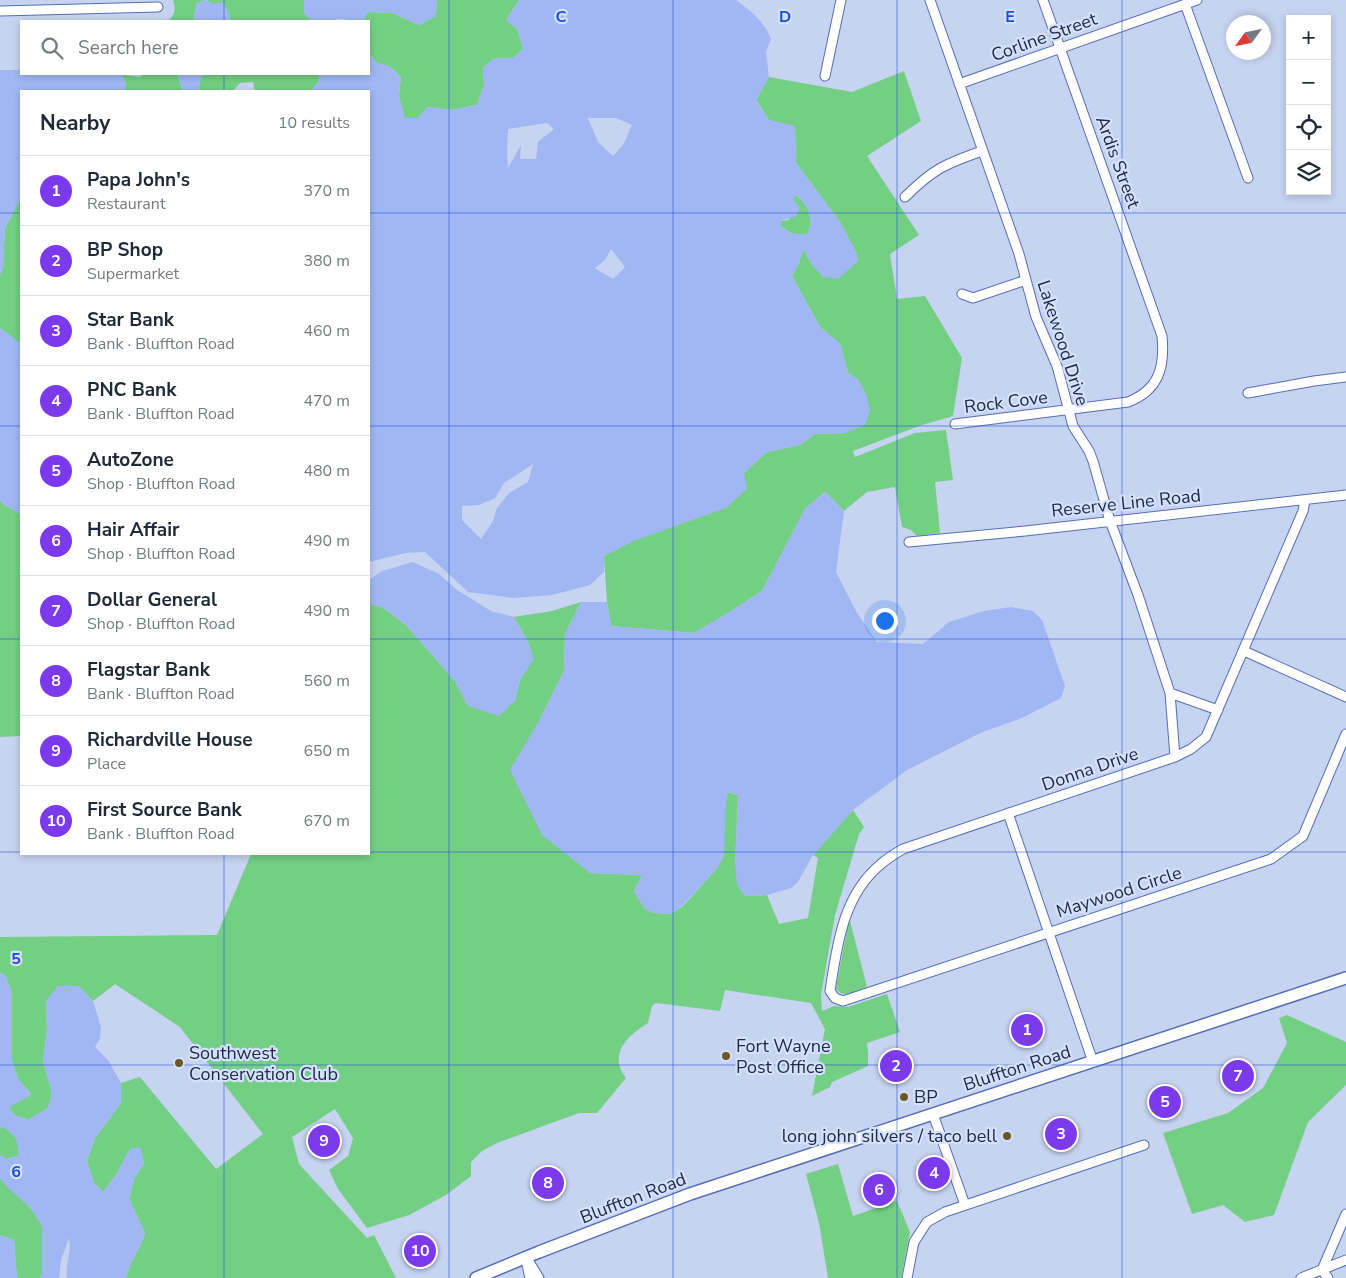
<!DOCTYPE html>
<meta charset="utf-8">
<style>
body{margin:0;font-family:"Nunito Sans",sans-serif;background:#f6f6f7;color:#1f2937}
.controls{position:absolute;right:15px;top:15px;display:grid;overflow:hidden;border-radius:0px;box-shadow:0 2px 8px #0003}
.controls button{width:45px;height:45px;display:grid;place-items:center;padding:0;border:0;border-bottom:1px solid #e0e1e3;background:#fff;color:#1f2937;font:25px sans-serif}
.compass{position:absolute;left:1226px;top:15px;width:45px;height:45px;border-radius:50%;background:#fff;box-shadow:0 2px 8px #0003;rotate:237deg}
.you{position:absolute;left:884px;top:620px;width:18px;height:18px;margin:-12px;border:4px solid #fff;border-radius:50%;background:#1a73e8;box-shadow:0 0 0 8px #1a73e833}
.badge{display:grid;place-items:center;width:32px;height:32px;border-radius:50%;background:#7c3aed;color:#fff;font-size:16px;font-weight:700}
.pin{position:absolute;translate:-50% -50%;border:2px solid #fff;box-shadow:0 1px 5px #0006}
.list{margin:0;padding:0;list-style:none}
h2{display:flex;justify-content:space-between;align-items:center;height:65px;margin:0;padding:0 20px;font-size:21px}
h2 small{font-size:16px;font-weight:400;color:#747a83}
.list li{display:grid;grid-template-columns:32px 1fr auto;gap:15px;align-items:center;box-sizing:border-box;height:70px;padding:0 20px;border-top:1px solid #e0e1e3}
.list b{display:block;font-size:19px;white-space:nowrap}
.list p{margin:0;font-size:16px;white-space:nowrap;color:#747a83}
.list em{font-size:16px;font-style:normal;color:#747a83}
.icon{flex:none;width:28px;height:28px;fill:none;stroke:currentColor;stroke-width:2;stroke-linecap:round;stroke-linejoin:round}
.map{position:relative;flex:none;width:1346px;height:1278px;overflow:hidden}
.search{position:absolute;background:#fff;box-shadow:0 2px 8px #0003;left:20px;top:20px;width:350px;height:55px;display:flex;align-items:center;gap:12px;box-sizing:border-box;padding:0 18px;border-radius:0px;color:#747a83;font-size:19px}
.panel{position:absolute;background:#fff;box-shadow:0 2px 8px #0003;left:20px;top:90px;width:350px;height:765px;border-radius:0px}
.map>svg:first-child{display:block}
.green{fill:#73cf83}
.water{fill:#a0b7f3;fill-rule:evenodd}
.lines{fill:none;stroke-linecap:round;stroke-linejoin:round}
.minor-casing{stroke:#566eb2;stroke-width:11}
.secondary-casing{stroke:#566eb2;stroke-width:14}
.minor{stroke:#fff;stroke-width:9}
.secondary{stroke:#fff;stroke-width:11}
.grid{fill:none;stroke:#1d4ed8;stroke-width:1;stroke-opacity:0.55}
.poi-dot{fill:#6c5827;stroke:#d3e0fe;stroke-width:2}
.labels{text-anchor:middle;stroke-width:4.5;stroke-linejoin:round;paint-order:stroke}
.street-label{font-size:18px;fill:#212b48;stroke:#d3e0fe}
.poi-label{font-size:18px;fill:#212b48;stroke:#d3e0fe;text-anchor:start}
.grid-label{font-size:16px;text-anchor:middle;font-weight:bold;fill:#1d4ed8;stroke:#d3e0fe;stroke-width:4.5;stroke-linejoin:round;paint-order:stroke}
</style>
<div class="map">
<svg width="1346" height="1278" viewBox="0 0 1346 1278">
<rect width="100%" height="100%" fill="#c6d3f1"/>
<path class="green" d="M 173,0 L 205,0 L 197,3 L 194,16 L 195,21 L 168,21 C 175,15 176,9 173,0 Z
M 206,0 L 304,0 L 304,13 L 312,21 L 230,21 L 229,14 Z
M 437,0 L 519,0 L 506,20 L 518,30 L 523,49 L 513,58 L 493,59 L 483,68 L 484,85 L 477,105 L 452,110 L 428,107 L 418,118 L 404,119 L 399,96 L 401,77 L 389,66 L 377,63 L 369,53 L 369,21 L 363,21 L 368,12 L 393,13 L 419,25 L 436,16 Z
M 904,71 L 921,121 L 867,156 L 919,235 L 890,254 L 897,299 L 925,296 L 962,358 L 953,416 L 922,425 L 853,451 L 855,457 L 915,433 L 946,430 L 953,480 L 935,482 L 940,533 L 917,536 L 911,530 L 902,527 L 895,487 L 867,492 L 844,511 L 825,492 L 805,509 L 762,591 L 728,613 L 694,633 L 611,626 L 607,602 L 604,556 L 631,542 L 744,473 L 767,452 L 800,445 L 815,434 L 845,433 L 870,412 C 867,396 863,382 848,373 L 840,344 L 820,327 L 792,276 L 799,263 L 803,249 L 813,266 L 857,254 L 840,222 L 796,163 L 795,127 L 769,120 L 756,100 L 769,77 L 852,92 Z
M 141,74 L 179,74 L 178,77 L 183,91 L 124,91 L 126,85 L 122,75 L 141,77 Z
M 205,74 L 320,74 L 318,83 L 310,91 L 255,91 L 253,82 L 240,83 L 233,91 L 198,91 L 201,78 Z
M 795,195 C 808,203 815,220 807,234 C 797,236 789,233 781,226 L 781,221 L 789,220 L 793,199 Z
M 21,198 L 21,344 L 0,328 L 0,275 L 3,268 L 5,228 Z
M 0,500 L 4,505 L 21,514 L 21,736 L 0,737 Z
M 581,602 L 565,634 L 564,671 L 540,719 L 590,873 L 642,875 L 634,891 L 645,909 L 655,913 L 670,914 L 683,906 L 718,867 L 727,792 L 738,795 L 735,865 L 745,896 L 767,895 L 779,924 L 808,918 L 818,858 L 813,855 L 853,810 L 864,827 L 859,834 L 835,915 L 821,995 L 822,1011 L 834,1006 L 848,1007 L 887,994 L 900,1032 L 867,1043 L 868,1053 L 868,1066 L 832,1082 L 830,1087 L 812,1096 L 825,1029 L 811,1003 L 725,990 L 720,1011 L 656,1003 L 652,1006 L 648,1023 C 627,1036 608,1054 626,1078 L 597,1113 L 579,1113 L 497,1143 L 482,1151 L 471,1162 L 471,1176 L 446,1195 L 409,1215 L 367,1228 L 338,1189 L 329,1170 L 348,1156 L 353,1138 L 335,1109 L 292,1137 L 299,1164 L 367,1238 L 374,1235 L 396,1278 L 126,1278 C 129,1262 141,1249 145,1233 L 129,1199 L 134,1179 L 144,1163 L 140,1148 L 130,1149 L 116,1175 L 103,1192 L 94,1183 L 87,1161 L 95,1138 L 121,1103 L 121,1083 L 140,1077 L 216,1169 L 263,1134 L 180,1027 L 115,984 L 93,1001 L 78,986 L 58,986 L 46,1002 L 47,1029 L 43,1061 L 52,1093 L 48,1108 L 28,1120 L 14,1115 L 9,1107 L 31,1094 L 18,1079 L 12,1061 L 12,993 L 5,975 L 0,973 L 0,937 L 217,935 L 251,854 L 369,854 L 369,604 L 382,607 L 406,625 L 455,681 L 468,706 L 515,701 L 520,680 L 533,659 L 528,642 L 514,617 L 552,611 Z
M 850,921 L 867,987 C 856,991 843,1000 836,988 L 848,925 Z
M 1287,1015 L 1346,1042 L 1346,1085 L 1308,1122 L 1274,1215 L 1245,1222 L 1223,1205 L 1192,1214 L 1163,1133 L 1228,1113 L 1263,1088 L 1287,1043 L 1279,1018 Z
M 3,1126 C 16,1137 19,1138 18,1156 L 7,1159 L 0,1155 L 0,1128 Z
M 838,1164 L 853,1216 L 897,1201 L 910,1232 L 901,1278 L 828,1278 L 819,1223 L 806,1174 Z
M 0,1178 C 11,1192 40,1211 42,1228 C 44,1243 42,1260 42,1275 L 40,1278 L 17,1278 L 14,1240 L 0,1235 Z"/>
<path class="water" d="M 205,0 L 213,4 L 223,2 L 229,14 L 230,21 L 195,21 L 194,16 L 197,3 Z
M 304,0 L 437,0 L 436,16 L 419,25 L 393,13 L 368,12 L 363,21 C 353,21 346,19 336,19 L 336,21 L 312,21 L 304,13 Z
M 519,0 L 736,0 C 751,11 764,21 771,39 L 766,52 L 769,77 L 756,101 L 769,120 L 795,126 L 796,163 L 840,222 L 857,254 L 858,261 L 838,279 L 823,277 L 813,266 L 803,249 L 799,263 L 792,276 L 820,327 L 840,344 L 848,373 L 858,379 L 867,397 L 870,412 L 865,425 L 845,433 L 815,434 L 800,445 L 767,452 L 744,473 L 747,489 L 726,508 L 631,542 L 604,556 L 604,572 L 590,585 L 552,595 L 513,598 L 468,592 L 425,552 L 405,553 L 369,562 L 369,91 L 310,91 L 318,83 L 320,74 L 369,74 L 369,53 L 377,63 L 389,66 L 401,77 L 399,96 L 405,118 L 418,118 L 428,107 L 452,110 L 477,105 L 484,85 L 483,68 L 493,59 L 513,58 L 523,49 L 518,30 L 506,20 ZM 588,118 L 616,118 L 632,125 L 623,145 L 613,156 L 598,142 ZM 547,123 L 554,129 L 538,142 L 536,159 L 520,159 L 521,145 L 508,168 L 507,153 L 508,129 ZM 796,195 C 808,204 815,221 807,234 C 797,236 789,233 781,226 L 781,221 L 796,216 L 800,208 L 793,199 ZM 611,249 L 625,267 L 613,279 L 595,268 L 605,260 ZM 533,464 L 528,482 L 509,493 L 497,508 L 493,521 L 481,539 L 462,520 L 462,506 L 479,505 L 495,498 L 504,483 Z
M 0,70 L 21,70 L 21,74 L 120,74 L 122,75 L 126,85 L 124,91 L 21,91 L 21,198 L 5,228 L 3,268 L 0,275 Z
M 179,74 L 205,74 L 201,78 L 198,91 L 183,91 L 178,77 Z
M 0,328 L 21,344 L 21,514 L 4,505 L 0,500 Z
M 825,492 L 844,511 L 836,572 L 857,613 L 877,642 L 923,644 L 949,622 L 984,611 L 1011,607 L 1033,611 L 1042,620 L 1065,686 L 1061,698 L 1022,718 L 980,733 L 907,770 L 853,810 L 813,855 L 798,882 L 791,888 L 767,895 L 745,896 L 737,885 L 735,865 L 738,795 L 728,792 L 726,804 L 724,856 L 718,867 L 682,906 L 670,914 L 655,913 L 645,909 L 634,891 L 642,875 L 590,873 L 542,835 L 510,770 L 540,719 L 564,671 L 565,634 L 581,602 L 607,602 L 611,626 L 694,633 L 728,613 L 762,591 L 805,509 Z
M 413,562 L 439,574 L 457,590 L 491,611 L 514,617 L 528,642 L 534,659 L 520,680 L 515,701 L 499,716 L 468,706 L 455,681 L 406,625 L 382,607 L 369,604 L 369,580 L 382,571 Z
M 0,973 L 5,975 L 12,993 L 12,1061 L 18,1079 L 31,1095 L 9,1107 L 14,1115 L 28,1120 L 48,1108 L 52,1093 L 43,1061 L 47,1029 L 46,1001 L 58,986 L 78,986 L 93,1001 L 101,1027 L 100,1039 L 95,1047 L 108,1060 L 121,1083 L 121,1103 L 95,1138 L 87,1161 L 94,1183 L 103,1192 L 116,1175 L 130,1149 L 140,1147 L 144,1163 L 134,1179 L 129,1199 L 145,1233 C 141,1249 129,1262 126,1278 L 67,1278 C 65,1264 72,1252 69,1238 L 61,1260 L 59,1278 L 40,1278 L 42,1274 L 42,1226 L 30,1207 L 7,1187 L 0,1178 L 0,1155 L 7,1159 L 18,1156 C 19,1139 15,1137 3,1127 L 0,1128 Z
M 0,1235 L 14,1240 L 17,1278 L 0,1278 Z"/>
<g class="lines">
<defs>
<path id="minor" d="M 930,0 L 1019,254 L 1036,317 L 1057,366 L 1073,426 L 1089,451 L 1093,461 L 1110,521 L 1138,595 L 1170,693 L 1175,757
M 1185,4 L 1248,178
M 0,11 L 158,7
M 825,76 L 841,0
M 959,84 L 1197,0
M 905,197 C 933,169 945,164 982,151
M 962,294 L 973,298 L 1026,280
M 1248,393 L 1314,381 L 1346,377
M 955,424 L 1128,402 C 1159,390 1165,367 1162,336 L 1043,0
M 1305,500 L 1303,511 L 1206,737 L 1191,749 L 1175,757 L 903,849 C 896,853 888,858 881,864 C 843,895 837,945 830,991 L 835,998 L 843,1001 L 1271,859 L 1303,836 L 1346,734
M 909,542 L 1025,531 L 1346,495
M 1244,651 L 1346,697
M 1170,693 L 1218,710
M 1008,813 L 1093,1062
M 933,1114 L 965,1205
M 526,1257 L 539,1278
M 526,1260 L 530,1278
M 907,1278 L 914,1242 L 927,1222 L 945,1212 L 1144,1145
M 1301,1278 L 1346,1260
M 1328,1278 L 1322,1270 L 1346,1214"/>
<path id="secondary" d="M 476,1278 L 539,1252 L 690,1194 L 1346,978"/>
</defs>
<use href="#minor" class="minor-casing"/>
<use href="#secondary" class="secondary-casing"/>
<use href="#minor" class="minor"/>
<use href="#secondary" class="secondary"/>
</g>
<path class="grid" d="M 224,0 L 224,21M 449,0 L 449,1278M 673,0 L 673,1278M 897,0 L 897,1278M 1122,0 L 1122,1278M 224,74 L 224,91M 0,213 L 21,213M 369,213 L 1346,213M 0,426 L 21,426M 369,426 L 1346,426M 0,639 L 21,639M 369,639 L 1346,639M 0,852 L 21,852M 369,852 L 1346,852M 224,854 L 224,1278M 0,1065 L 1346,1065"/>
<g class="poi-dot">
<circle cx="726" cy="1056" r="5"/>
<circle cx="179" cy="1063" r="5"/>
<circle cx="904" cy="1097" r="5"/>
<circle cx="1007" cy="1136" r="5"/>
</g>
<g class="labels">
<g class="street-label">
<text transform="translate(1044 37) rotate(-20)" y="6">Corline Street</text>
<text transform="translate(1118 162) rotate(70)" y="6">Ardis Street</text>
<text transform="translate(1063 343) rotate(72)" y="6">Lakewood Drive</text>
<text transform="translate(1006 402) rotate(-7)" y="6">Rock Cove</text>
<text transform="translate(1126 503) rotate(-6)" y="6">Reserve Line Road</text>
<text transform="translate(1090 769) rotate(-19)" y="6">Donna Drive</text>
<text transform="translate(1119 892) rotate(-18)" y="6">Maywood Circle</text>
<text transform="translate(1017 1068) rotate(-18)" y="6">Bluffton Road</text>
<text transform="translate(633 1198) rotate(-21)" y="6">Bluffton Road</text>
</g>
<g class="poi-label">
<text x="736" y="1052">Fort Wayne<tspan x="736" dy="21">Post Office</tspan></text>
<text x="189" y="1059">Southwest<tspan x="189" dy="21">Conservation Club</tspan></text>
<text x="914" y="1103">BP</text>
<text x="997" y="1142" text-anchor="end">long john silvers / taco bell</text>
</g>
</g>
<g class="grid-label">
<text x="561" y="22">C</text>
<text x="785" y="22">D</text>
<text x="1010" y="22">E</text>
<text x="16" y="964">5</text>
<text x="16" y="1177">6</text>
</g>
</svg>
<div class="controls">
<button>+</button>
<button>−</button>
<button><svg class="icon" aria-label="locate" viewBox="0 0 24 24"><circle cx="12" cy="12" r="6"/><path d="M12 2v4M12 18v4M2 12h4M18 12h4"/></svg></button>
<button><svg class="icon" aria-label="layers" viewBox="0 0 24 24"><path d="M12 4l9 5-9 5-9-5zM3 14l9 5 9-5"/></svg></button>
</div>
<svg class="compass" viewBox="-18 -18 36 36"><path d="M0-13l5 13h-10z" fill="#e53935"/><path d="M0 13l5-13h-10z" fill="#747a83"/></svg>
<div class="you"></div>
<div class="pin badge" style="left:1027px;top:1030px">1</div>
<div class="pin badge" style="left:896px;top:1066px">2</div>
<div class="pin badge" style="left:1061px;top:1134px">3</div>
<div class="pin badge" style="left:934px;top:1173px">4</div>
<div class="pin badge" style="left:1165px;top:1102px">5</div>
<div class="pin badge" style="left:879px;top:1190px">6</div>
<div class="pin badge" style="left:1238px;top:1076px">7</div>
<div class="pin badge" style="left:548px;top:1183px">8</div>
<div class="pin badge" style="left:324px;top:1141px">9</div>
<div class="pin badge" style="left:420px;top:1251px">10</div>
<div class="search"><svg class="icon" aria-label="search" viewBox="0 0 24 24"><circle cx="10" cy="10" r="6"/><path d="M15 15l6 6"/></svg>Search here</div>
<section class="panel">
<h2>Nearby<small>10 results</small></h2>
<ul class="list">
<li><span class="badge">1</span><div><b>Papa John's</b><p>Restaurant</p></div><em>370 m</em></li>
<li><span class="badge">2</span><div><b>BP Shop</b><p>Supermarket</p></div><em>380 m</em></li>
<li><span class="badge">3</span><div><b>Star Bank</b><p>Bank · Bluffton Road</p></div><em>460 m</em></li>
<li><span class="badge">4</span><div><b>PNC Bank</b><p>Bank · Bluffton Road</p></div><em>470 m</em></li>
<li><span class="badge">5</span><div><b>AutoZone</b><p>Shop · Bluffton Road</p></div><em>480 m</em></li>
<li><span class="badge">6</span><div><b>Hair Affair</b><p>Shop · Bluffton Road</p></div><em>490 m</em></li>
<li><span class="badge">7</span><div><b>Dollar General</b><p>Shop · Bluffton Road</p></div><em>490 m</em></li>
<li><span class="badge">8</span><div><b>Flagstar Bank</b><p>Bank · Bluffton Road</p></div><em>560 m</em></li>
<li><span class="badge">9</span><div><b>Richardville House</b><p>Place</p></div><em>650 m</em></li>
<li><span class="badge">10</span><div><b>First Source Bank</b><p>Bank · Bluffton Road</p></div><em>670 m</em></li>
</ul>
</section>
</div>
